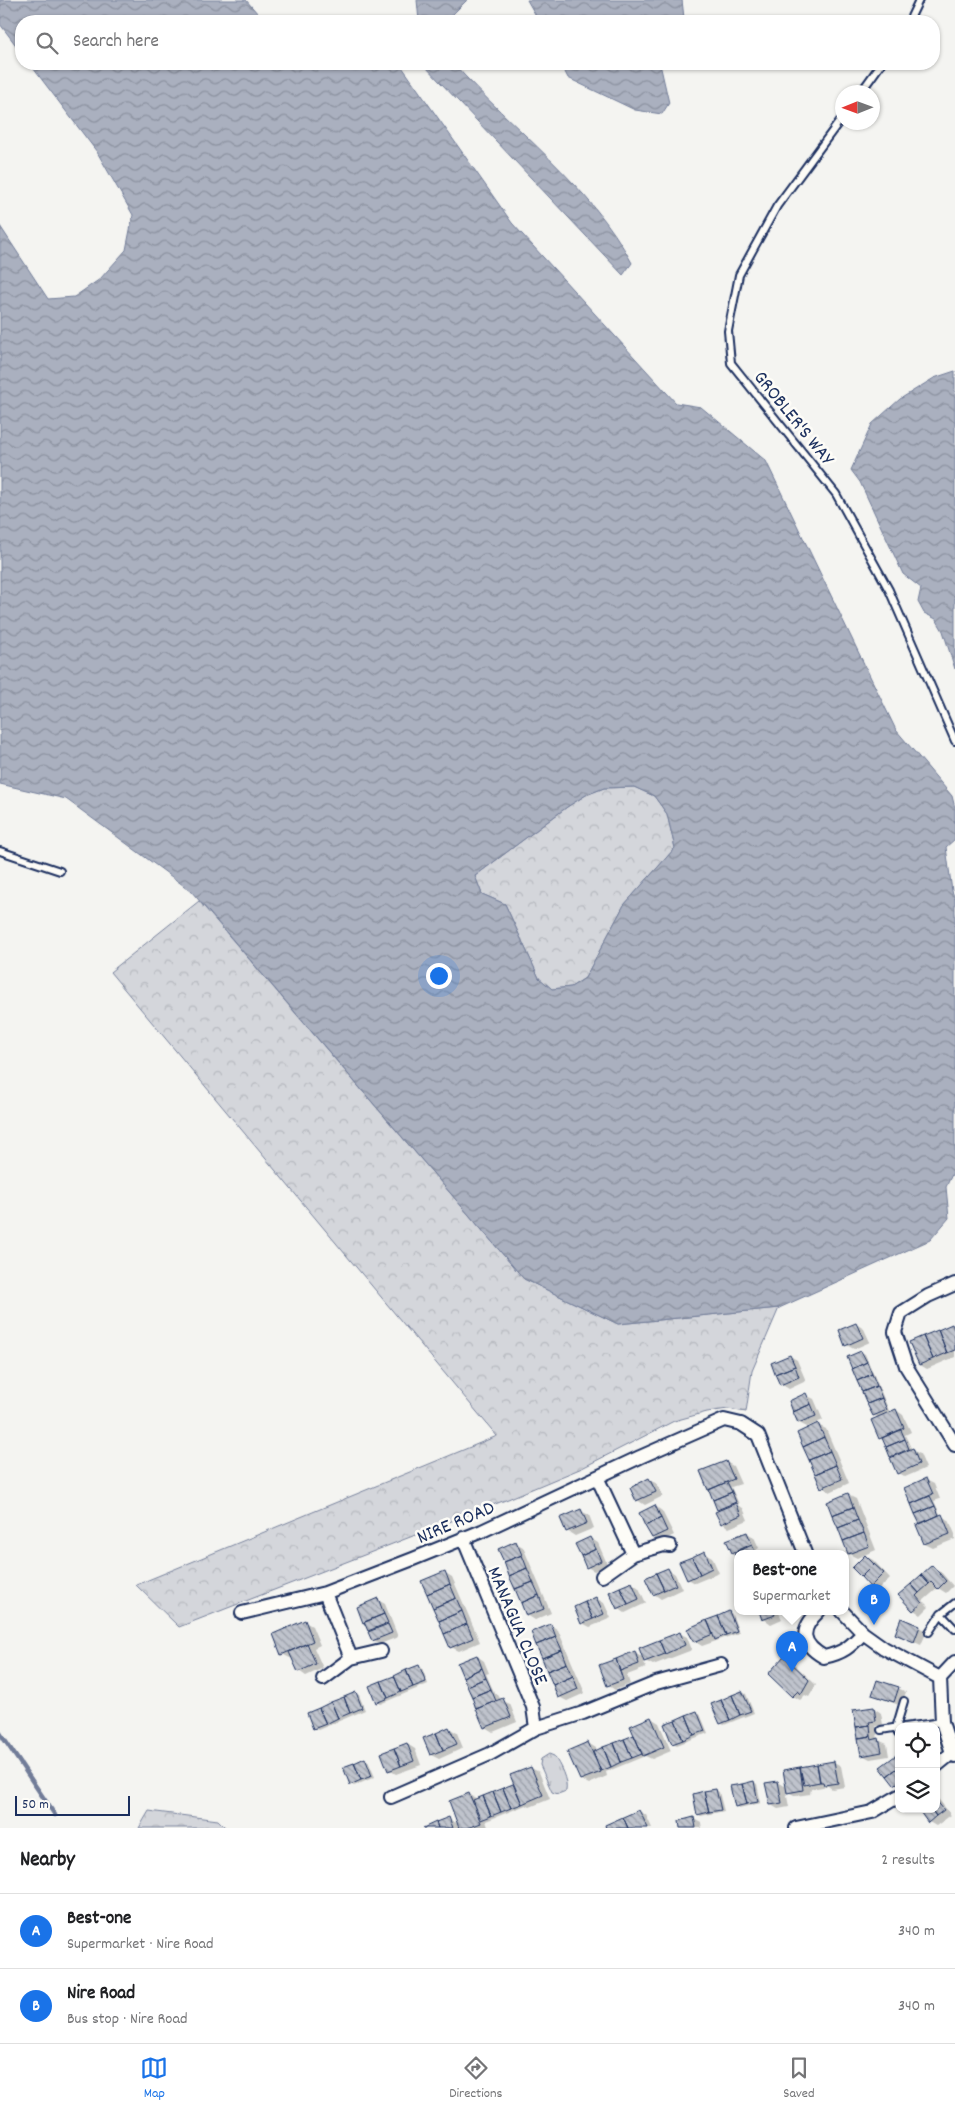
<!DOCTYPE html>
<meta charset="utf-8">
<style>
body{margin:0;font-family:Dekko,sans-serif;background:#f2f2f2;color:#202124}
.controls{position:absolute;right:15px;bottom:15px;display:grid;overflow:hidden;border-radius:10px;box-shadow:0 1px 4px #0004}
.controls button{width:45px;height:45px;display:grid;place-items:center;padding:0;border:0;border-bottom:1px solid #e0e0e0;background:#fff;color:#202124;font:25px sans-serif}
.compass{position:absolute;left:835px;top:85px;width:45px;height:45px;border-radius:50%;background:#fff;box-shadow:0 1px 4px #0004;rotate:269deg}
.scale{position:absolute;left:15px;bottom:12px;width:115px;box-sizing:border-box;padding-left:5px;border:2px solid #1b2f5e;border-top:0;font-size:14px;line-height:18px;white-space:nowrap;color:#1b2f5e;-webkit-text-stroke:4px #fdfcf7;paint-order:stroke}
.you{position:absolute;left:438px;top:975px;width:18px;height:18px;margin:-12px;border:4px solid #fff;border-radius:50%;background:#1a73e8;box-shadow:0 0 0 8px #1a73e833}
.badge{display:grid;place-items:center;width:32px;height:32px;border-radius:50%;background:#1a73e8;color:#fff;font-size:16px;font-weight:700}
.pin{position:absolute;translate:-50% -41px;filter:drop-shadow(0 1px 2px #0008)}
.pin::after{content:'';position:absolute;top:26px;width:18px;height:15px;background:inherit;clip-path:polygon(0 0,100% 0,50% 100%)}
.popup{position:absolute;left:734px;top:1550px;width:115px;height:65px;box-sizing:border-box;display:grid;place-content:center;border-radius:10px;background:#fff;filter:drop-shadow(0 1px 4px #0005);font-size:16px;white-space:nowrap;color:#757577}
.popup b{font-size:19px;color:#202124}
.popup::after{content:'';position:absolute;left:50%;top:100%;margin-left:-10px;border:10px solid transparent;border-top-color:#fff}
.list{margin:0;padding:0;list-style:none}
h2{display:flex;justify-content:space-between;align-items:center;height:65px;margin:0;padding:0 20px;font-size:21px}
h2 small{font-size:16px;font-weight:400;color:#757577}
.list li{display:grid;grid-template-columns:32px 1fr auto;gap:15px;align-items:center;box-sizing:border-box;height:75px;padding:0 20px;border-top:1px solid #e0e0e0}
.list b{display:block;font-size:19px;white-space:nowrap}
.list p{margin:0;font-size:16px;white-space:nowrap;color:#757577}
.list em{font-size:16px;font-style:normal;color:#757577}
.icon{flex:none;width:28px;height:28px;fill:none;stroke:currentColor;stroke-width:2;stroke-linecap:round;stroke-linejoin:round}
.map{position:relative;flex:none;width:955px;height:1828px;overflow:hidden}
.search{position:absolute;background:#fff;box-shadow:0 1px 4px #0004;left:15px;right:15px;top:15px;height:55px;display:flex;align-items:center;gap:12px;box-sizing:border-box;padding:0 18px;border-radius:20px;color:#757577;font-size:19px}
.sheet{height:215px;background:#fff}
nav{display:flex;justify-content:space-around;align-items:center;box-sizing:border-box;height:70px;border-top:1px solid #e0e0e0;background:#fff;font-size:14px;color:#757577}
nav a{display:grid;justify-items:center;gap:2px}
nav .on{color:#1a73e8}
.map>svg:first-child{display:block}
.grass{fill:url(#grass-tufts);stroke:#78829c}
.forest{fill:url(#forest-crowns);stroke:#78829c}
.water{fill:url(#water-waves);stroke:#717c98;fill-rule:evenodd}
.shadow{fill:#0003}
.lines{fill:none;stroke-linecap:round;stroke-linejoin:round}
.stream{stroke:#717c98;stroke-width:4.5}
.building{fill:url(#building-back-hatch);stroke:#1b2f5e}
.service-casing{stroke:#1b2f5e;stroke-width:10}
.minor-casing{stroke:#1b2f5e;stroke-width:16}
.service{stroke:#fdfcf7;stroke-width:6}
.minor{stroke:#fdfcf7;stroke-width:12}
.labels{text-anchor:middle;stroke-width:5;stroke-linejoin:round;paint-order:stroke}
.street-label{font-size:20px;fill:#1b2f5e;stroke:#fdfcf7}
</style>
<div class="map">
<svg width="955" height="1828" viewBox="0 0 955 1828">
<defs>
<pattern id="grass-tufts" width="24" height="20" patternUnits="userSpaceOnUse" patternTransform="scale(1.25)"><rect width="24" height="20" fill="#d4d6db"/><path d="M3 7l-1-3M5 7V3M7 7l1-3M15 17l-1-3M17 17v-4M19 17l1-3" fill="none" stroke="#b5b8be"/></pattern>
<pattern id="forest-crowns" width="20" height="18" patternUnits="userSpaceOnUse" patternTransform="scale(1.25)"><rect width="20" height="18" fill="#d4d6db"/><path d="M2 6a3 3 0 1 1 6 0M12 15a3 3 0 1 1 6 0" fill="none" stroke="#b5b8be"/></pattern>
<pattern id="water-waves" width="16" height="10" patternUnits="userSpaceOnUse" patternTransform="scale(1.25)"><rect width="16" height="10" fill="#aab0bf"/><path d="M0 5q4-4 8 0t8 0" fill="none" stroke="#8a909e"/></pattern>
<pattern id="building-back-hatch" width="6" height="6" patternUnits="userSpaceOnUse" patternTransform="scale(1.25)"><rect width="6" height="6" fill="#bfc3cc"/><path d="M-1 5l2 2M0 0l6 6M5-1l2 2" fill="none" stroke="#9a9fa9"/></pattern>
</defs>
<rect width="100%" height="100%" fill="#f4f4f1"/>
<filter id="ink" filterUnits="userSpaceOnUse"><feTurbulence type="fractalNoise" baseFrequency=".02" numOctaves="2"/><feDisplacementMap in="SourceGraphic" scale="10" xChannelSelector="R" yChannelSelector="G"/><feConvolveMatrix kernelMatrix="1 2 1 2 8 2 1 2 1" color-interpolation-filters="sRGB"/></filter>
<g filter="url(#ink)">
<path class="grass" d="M 549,1754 L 554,1756 C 560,1765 568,1780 566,1791 L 558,1794 L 552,1792 L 540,1765 L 541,1759 Z"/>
<path class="forest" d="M 634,787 L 654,796 L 667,814 L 675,848 L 624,905 L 585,978 L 571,987 L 552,989 L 539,978 L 505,904 L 482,894 L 475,876 L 567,807 L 586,795 L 604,788 Z
M 199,901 L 524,1279 L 618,1324 L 779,1308 L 752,1371 L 746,1412 L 728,1409 L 707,1412 L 674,1421 L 582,1468 L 508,1499 L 179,1627 L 136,1585 L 497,1436 L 110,972 Z
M 149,1811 L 218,1820 L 226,1828 L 139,1828 Z"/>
<path class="water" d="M 0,0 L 246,0 L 264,21 L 21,21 L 21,52 L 0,24 Z
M 417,0 L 467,0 L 446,21 L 419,21 Z
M 527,0 L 682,0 L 684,18 L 680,21 L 539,21 Z
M 30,64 L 362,64 L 377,69 L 383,64 L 400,64 L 512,223 L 676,403 L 701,407 L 766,461 L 896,730 L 952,796 L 955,808 L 955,839 L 946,847 L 952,891 L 955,899 L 955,1168 L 946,1187 L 949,1218 L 930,1240 L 779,1308 L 618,1324 L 524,1279 L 191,891 L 66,799 L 0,784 L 0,226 L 48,299 L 74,297 L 100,279 L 126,250 L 133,215 L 97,152 ZM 634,787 L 654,796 L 667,814 L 675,848 L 624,905 L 585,978 L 571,987 L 552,989 L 539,978 L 505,904 L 482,894 L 475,876 L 567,807 L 586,795 L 604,788 Z
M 423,64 L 454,64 C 512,129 591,185 632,263 L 623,275 Z
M 561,64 L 660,64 L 669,103 L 662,114 L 635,110 L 568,78 Z
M 955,371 L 955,669 L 943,631 L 936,619 L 924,613 L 918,602 L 921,588 L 903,574 L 860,482 L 851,470 L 872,424 L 900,399 L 934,378 Z"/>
<path class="shadow" d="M 856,1324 L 864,1329 L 870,1342 L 854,1349 L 846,1345 Z
M 952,1325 L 955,1327 L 955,1357 L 927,1369 L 920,1365 Z
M 861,1352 L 865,1354 L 890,1413 L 896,1410 L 903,1415 L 911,1432 L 905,1435 L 912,1450 L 920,1454 L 926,1468 L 905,1477 L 898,1473 L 894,1458 L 885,1441 L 880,1438 L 879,1418 L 874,1415 Z
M 790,1356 L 797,1360 L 806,1381 L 789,1389 L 781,1384 Z
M 806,1395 L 814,1399 L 823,1420 L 807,1427 L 799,1423 L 790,1402 Z
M 818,1425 L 826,1429 L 849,1483 L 830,1492 L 822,1487 Z
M 726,1462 L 733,1466 L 741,1484 L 731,1487 L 739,1504 L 737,1505 L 743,1508 L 748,1520 L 729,1528 L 722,1523 L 720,1511 L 709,1489 Z
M 649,1479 L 657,1484 L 663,1496 L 645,1505 L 637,1500 Z
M 926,1480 L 934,1484 L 940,1499 L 934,1501 L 941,1516 L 949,1520 L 955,1534 L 955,1539 L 933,1548 L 925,1544 L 918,1526 L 921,1523 L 906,1489 Z
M 848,1495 L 856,1499 L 876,1550 L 857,1558 L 849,1554 Z
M 655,1506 L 662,1511 L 674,1535 L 660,1542 L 652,1537 Z
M 581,1511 L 589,1515 L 594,1528 L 575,1536 L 567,1531 Z
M 747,1533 L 754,1537 L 759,1548 L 756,1550 L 758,1553 L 738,1553 L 738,1560 L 735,1554 L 733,1552 Z
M 590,1538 L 598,1543 L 608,1566 L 594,1571 L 587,1567 Z
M 516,1543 L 523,1547 L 551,1613 L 535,1620 L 527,1615 Z
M 705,1553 L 712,1557 L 719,1573 L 695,1583 L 688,1579 Z
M 865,1556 L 873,1560 L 890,1578 L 878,1590 L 871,1586 Z
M 932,1567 L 940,1571 L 953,1586 L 946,1593 L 938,1588 L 923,1601 L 929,1607 L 921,1615 L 914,1610 L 900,1596 Z
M 668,1569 L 675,1574 L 682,1589 L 661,1599 L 654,1594 Z
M 444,1572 L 452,1577 L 480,1642 L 459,1651 L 451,1647 Z
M 632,1583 L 639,1588 L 646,1603 L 625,1613 L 618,1608 Z
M 596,1598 L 604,1603 L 611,1618 L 590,1627 L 582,1623 Z
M 378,1600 L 385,1604 L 398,1637 L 380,1644 L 373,1640 L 358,1608 Z
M 760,1611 L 778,1611 L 782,1619 L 771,1624 L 764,1619 Z
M 729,1612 L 732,1614 L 739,1633 L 702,1646 L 694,1641 Z
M 305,1622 L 312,1626 L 320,1645 L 314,1648 L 323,1668 L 306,1676 L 299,1671 L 293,1657 L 290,1658 L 282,1654 Z
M 551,1625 L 558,1630 L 585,1693 L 567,1701 L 559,1697 Z
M 920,1627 L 927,1631 L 921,1645 L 904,1637 Z
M 679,1633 L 687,1637 L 692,1650 L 653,1665 L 643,1660 L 646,1668 L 627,1675 L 630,1684 L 615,1690 L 608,1685 L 601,1666 L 634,1653 L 644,1658 Z
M 477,1656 L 484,1661 L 489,1673 L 486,1674 L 494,1692 L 498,1695 L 501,1700 L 510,1704 L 517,1722 L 493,1732 L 485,1727 Z
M 785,1658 L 792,1662 L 816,1685 L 809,1697 L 805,1695 L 800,1700 L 793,1696 Z
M 418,1666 L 422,1668 L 428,1684 L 380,1704 L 377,1702 Z
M 898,1688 L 906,1692 L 901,1706 L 874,1695 Z
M 742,1692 L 746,1694 L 754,1713 L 724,1725 L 721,1723 Z
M 356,1694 L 359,1695 L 365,1710 L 318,1730 L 314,1728 Z
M 874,1708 L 881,1713 L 883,1725 L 876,1726 L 878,1740 L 887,1744 L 889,1756 L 870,1759 L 862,1755 L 855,1712 Z
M 697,1712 L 700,1714 L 708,1733 L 677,1745 L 673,1743 Z
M 651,1718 L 659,1723 L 671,1751 L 652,1759 L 645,1756 L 606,1772 L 607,1776 L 589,1784 L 581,1780 L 588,1743 L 596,1748 L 597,1751 L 636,1735 Z
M 449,1728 L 457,1733 L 463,1748 L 439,1759 L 431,1755 Z
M 407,1744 L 415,1749 L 421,1765 L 396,1774 L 389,1770 Z
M 365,1759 L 368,1761 L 375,1777 L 354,1786 L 351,1784 Z
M 834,1762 L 841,1766 L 845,1787 L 832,1789 L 828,1786 L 811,1789 L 810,1794 L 796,1796 L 786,1791 L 789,1807 L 778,1809 L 771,1805 L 778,1782 L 788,1788 L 784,1771 Z
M 531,1768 L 539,1772 L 550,1799 L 530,1807 L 526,1805 L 486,1821 L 488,1827 L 485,1828 L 425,1828 L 449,1819 L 460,1825 L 469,1794 L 477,1799 L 513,1785 L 516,1787 Z
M 754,1782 L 757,1784 L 761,1803 L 739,1808 L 736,1806 Z
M 716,1790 L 719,1792 L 724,1811 L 701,1816 L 698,1814 Z
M 936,1796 L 951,1815 L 936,1826 L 929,1822 L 936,1809 Z
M 639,1811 L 646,1815 L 652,1828 L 602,1828 Z
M 694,1819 L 701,1823 L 702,1828 L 682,1828 Z"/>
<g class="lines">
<path class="stream" d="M 0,1733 L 55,1815"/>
</g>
<path class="building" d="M 856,1323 L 863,1338 L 845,1346 L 839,1330 Z
M 952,1324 L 955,1331 L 955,1350 L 947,1353 L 938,1330 Z
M 938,1330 L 947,1353 L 933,1359 L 923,1336 Z
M 923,1336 L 933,1359 L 919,1365 L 909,1342 Z
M 861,1351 L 867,1362 L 852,1369 L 847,1357 Z
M 790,1355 L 795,1366 L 775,1374 L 771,1363 Z
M 867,1362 L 872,1374 L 857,1381 L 852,1369 Z
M 795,1366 L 799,1377 L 780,1385 L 775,1374 Z
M 872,1374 L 877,1386 L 862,1392 L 857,1381 Z
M 877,1386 L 882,1398 L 867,1404 L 862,1392 Z
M 806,1393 L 811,1404 L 793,1412 L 789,1401 Z
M 882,1398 L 887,1410 L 873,1416 L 867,1404 Z
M 811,1404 L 816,1416 L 798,1423 L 793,1412 Z
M 896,1409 L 904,1428 L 879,1439 L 871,1420 Z
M 818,1423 L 824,1437 L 803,1447 L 797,1433 Z
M 901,1430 L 905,1439 L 886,1447 L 882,1438 Z
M 824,1437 L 830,1451 L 809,1460 L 803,1447 Z
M 905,1439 L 909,1449 L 890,1457 L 886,1447 Z
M 913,1448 L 919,1464 L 897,1474 L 890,1458 Z
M 830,1451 L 836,1465 L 815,1474 L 809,1460 Z
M 726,1461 L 734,1479 L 708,1490 L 700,1471 Z
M 836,1465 L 842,1479 L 821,1488 L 815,1474 Z
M 649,1478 L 656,1492 L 636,1501 L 630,1488 Z
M 926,1478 L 933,1494 L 911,1504 L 904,1488 Z
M 727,1482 L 732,1492 L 713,1500 L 709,1490 Z
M 732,1492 L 736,1502 L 717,1510 L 713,1500 Z
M 848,1493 L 853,1507 L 832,1515 L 827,1502 Z
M 930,1496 L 935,1506 L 915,1514 L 911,1504 Z
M 736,1503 L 741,1515 L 721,1524 L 715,1512 Z
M 655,1505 L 661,1518 L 645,1526 L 639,1513 Z
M 935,1506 L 939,1515 L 920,1524 L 915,1514 Z
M 853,1507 L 858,1520 L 838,1528 L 832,1515 Z
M 581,1509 L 587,1523 L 566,1532 L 560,1518 Z
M 942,1514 L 950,1534 L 924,1544 L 916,1525 Z
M 661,1518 L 667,1531 L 652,1538 L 645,1526 Z
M 858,1520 L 864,1533 L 843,1541 L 838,1528 Z
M 747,1532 L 752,1544 L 732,1553 L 726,1540 Z
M 864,1533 L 869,1546 L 848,1554 L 843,1541 Z
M 590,1537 L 596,1549 L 581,1556 L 575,1544 Z
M 516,1541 L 522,1555 L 504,1562 L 498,1549 Z
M 752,1545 L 756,1553 L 738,1553 L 738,1563 L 734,1553 Z
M 596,1549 L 601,1561 L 586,1568 L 581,1556 Z
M 705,1551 L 712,1568 L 700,1574 L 692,1557 Z
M 522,1555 L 527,1568 L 509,1576 L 504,1562 Z
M 865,1555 L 874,1564 L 861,1577 L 852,1568 Z
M 692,1557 L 700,1574 L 687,1580 L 679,1562 Z
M 874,1564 L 884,1573 L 870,1587 L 861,1577 Z
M 932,1565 L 946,1581 L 938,1589 L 931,1582 L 929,1584 L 921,1575 Z
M 527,1568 L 533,1582 L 515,1589 L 509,1576 Z
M 668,1568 L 676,1585 L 664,1590 L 656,1573 Z
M 445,1571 L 450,1584 L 427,1594 L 421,1581 Z
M 656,1573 L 664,1590 L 653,1595 L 645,1578 Z
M 921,1575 L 929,1584 L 919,1593 L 911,1584 Z
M 533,1582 L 539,1595 L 521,1603 L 515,1589 Z
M 632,1582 L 639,1599 L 628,1604 L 620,1587 Z
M 450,1584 L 456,1598 L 433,1608 L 427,1594 Z
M 911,1584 L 919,1593 L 916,1596 L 922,1603 L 913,1611 L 898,1595 Z
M 620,1587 L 628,1604 L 617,1609 L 609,1592 Z
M 539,1595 L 544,1609 L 526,1616 L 521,1603 Z
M 596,1597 L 604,1614 L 593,1619 L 585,1602 Z
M 378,1598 L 384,1614 L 363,1623 L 357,1607 Z
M 456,1598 L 462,1611 L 439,1621 L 433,1608 Z
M 585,1602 L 593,1619 L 581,1624 L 574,1607 Z
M 462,1611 L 467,1624 L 444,1634 L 439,1621 Z
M 729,1611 L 737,1631 L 726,1635 L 718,1616 Z
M 759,1611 L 773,1611 L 775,1615 L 762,1620 Z
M 384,1614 L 388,1623 L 368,1631 L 364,1622 Z
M 718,1616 L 726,1635 L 715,1640 L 707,1620 Z
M 901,1618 L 920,1626 L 914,1642 L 895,1634 Z
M 305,1620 L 313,1641 L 281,1655 L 273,1634 Z
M 707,1620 L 713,1634 L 694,1642 L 687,1629 Z
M 388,1624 L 392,1633 L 372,1641 L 368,1632 Z
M 467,1624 L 473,1638 L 450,1648 L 444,1634 Z
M 551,1624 L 556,1637 L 536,1645 L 531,1632 Z
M 680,1632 L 685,1645 L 665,1654 L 659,1640 Z
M 556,1637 L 562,1650 L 542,1658 L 536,1645 Z
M 659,1640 L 665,1654 L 644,1662 L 639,1648 Z
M 307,1643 L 316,1664 L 298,1672 L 289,1652 Z
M 562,1650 L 567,1663 L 547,1671 L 542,1658 Z
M 635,1651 L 639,1664 L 620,1671 L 616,1659 Z
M 477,1655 L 482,1668 L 463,1677 L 457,1663 Z
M 784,1656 L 809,1680 L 801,1694 L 798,1691 L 792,1697 L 768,1674 Z
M 616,1659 L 623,1680 L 607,1686 L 599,1665 Z
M 567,1663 L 573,1676 L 553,1685 L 547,1671 Z
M 419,1665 L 426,1682 L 413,1687 L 406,1670 Z
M 482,1668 L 486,1678 L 467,1686 L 463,1677 Z
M 406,1670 L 413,1687 L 401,1692 L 394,1676 Z
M 394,1676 L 401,1692 L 388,1698 L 381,1681 Z
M 573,1676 L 578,1689 L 558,1698 L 553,1685 Z
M 486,1678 L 491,1689 L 472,1697 L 467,1686 Z
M 877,1680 L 899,1687 L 894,1702 L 872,1695 Z
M 381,1681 L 388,1698 L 376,1703 L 369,1686 Z
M 491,1689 L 496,1701 L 476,1709 L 472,1697 Z
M 742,1691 L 751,1711 L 740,1715 L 732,1695 Z
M 356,1692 L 362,1708 L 350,1713 L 344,1697 Z
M 732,1695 L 740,1715 L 730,1720 L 721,1700 Z
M 344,1697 L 350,1713 L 338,1718 L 331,1702 Z
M 503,1698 L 511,1717 L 484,1728 L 476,1709 Z
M 721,1700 L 730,1720 L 720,1724 L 711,1704 Z
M 331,1702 L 338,1718 L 326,1724 L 319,1708 Z
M 874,1707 L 876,1721 L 869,1722 L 870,1725 L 856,1727 L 853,1710 Z
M 319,1708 L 326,1724 L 313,1729 L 307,1713 Z
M 697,1711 L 705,1731 L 694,1735 L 686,1715 Z
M 686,1715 L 694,1735 L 683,1740 L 675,1720 Z
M 651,1717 L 664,1747 L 643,1756 L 630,1726 Z
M 675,1720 L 683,1740 L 672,1744 L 664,1724 Z
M 870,1725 L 871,1736 L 858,1738 L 856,1727 Z
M 449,1727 L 457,1744 L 443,1750 L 436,1733 Z
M 436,1733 L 443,1750 L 430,1755 L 423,1738 Z
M 634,1735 L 642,1754 L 632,1758 L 624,1739 Z
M 871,1736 L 872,1740 L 879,1738 L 882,1752 L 861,1756 L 858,1738 Z
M 624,1739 L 632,1758 L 621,1762 L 614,1743 Z
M 588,1742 L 601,1772 L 580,1780 L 567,1751 Z
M 407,1743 L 414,1761 L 401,1766 L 394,1748 Z
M 614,1743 L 621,1762 L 611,1767 L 603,1747 Z
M 603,1747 L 611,1767 L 601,1771 L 593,1752 Z
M 394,1748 L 401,1766 L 388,1771 L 381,1753 Z
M 899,1753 L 899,1767 L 887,1776 L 880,1767 Z
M 365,1758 L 372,1776 L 361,1780 L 354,1763 Z
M 834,1761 L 838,1783 L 824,1785 L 823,1782 L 820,1782 L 817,1764 Z
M 354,1763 L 361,1780 L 350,1785 L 343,1767 Z
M 817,1764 L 820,1782 L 804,1785 L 800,1767 Z
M 531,1767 L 543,1795 L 522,1804 L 510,1775 Z
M 800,1767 L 803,1790 L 787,1793 L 783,1770 Z
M 899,1767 L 899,1782 L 894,1785 L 887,1776 Z
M 754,1781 L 758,1802 L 747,1804 L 742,1784 Z
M 778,1781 L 782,1803 L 770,1805 L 765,1783 Z
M 513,1784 L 522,1804 L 511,1808 L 503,1788 Z
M 742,1784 L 747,1804 L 735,1807 L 730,1786 Z
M 503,1788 L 511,1808 L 501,1812 L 493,1792 Z
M 716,1789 L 721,1810 L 709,1812 L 704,1791 Z
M 704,1791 L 709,1812 L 697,1815 L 693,1794 Z
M 493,1792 L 501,1812 L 491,1816 L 483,1796 Z
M 469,1793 L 481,1823 L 468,1828 L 459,1828 L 449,1801 Z
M 483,1796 L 491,1816 L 481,1820 L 473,1800 Z
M 936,1800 L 944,1810 L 936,1816 L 931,1809 L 936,1809 Z
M 918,1809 L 931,1809 L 936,1816 L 928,1823 Z
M 639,1810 L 648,1828 L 628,1828 L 623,1817 Z
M 449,1817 L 453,1828 L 438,1828 L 436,1822 Z
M 623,1817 L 628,1828 L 606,1828 L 605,1825 Z
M 694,1817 L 696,1828 L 680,1828 L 679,1821 Z
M 436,1822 L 438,1828 L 423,1828 Z"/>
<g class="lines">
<defs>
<path id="service" d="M 909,21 L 919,0
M 861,92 L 881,64
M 842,118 L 777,206 L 739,275 L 728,331 L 731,363 L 836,494 L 889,590 L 955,741
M 0,851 L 60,871
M 941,1614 L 955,1629
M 929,1632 L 941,1614 L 955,1603
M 904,1727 L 942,1722
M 881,1730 L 899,1727
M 899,1735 L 896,1728 L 904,1701"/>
<path id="minor" d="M 955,1284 L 928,1296 L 901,1313 L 895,1332 L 906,1366 L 955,1445
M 597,1477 L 633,1554 L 602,1576
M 633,1554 L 664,1545 L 670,1546
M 819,1611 C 799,1630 801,1644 824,1657 C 843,1653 850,1647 863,1633
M 842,1611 L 863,1633 L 884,1648 L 940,1678
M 242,1613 L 325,1593 L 413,1559 L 482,1531 L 640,1457 L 724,1420 L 741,1424 L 758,1435 L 805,1553
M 351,1658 L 381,1651
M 955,1662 L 940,1678 L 942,1722 L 952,1753 L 955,1756
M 323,1679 L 351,1658 L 325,1593
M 536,1728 L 583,1713 L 656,1683 L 721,1665
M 936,1766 L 952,1753
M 391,1797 L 490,1754 L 536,1728 L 533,1707 L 463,1538
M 796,1828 L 872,1812 L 899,1796"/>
</defs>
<use href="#service" class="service-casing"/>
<use href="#minor" class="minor-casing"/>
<use href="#service" class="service"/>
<use href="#minor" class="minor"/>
</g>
</g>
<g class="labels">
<g class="street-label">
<text transform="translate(795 417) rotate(51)" y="7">GROBLER'S WAY</text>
<text transform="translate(455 1521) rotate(-23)" y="7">NIRE ROAD</text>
<text transform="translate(519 1625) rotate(67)" y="7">MANAGUA CLOSE</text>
</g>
</g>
</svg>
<div class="controls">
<button><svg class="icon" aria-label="locate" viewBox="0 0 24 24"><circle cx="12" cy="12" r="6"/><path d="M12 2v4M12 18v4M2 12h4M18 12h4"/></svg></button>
<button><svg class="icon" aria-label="layers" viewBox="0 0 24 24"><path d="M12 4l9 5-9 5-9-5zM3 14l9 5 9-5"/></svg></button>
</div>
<svg class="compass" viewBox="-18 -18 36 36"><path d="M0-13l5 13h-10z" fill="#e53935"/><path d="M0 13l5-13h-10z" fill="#757577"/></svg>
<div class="scale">50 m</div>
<div class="you"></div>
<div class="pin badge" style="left:792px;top:1672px">A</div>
<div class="popup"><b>Best-one</b>Supermarket</div>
<div class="pin badge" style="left:874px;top:1625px">B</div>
<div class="search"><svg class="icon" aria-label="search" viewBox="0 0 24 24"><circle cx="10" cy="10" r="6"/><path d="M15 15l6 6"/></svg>Search here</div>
</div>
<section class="sheet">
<h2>Nearby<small>2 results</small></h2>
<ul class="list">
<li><span class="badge">A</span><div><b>Best-one</b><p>Supermarket · Nire Road</p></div><em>340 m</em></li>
<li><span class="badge">B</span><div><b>Nire Road</b><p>Bus stop · Nire Road</p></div><em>340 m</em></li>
</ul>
</section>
<nav>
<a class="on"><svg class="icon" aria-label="map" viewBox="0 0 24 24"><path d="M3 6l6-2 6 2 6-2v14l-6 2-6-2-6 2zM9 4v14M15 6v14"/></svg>Map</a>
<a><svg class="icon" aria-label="directions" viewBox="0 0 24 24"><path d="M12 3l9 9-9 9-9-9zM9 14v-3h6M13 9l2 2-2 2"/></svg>Directions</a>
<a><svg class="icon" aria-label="saved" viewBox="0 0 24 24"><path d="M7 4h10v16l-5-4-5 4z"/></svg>Saved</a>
</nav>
